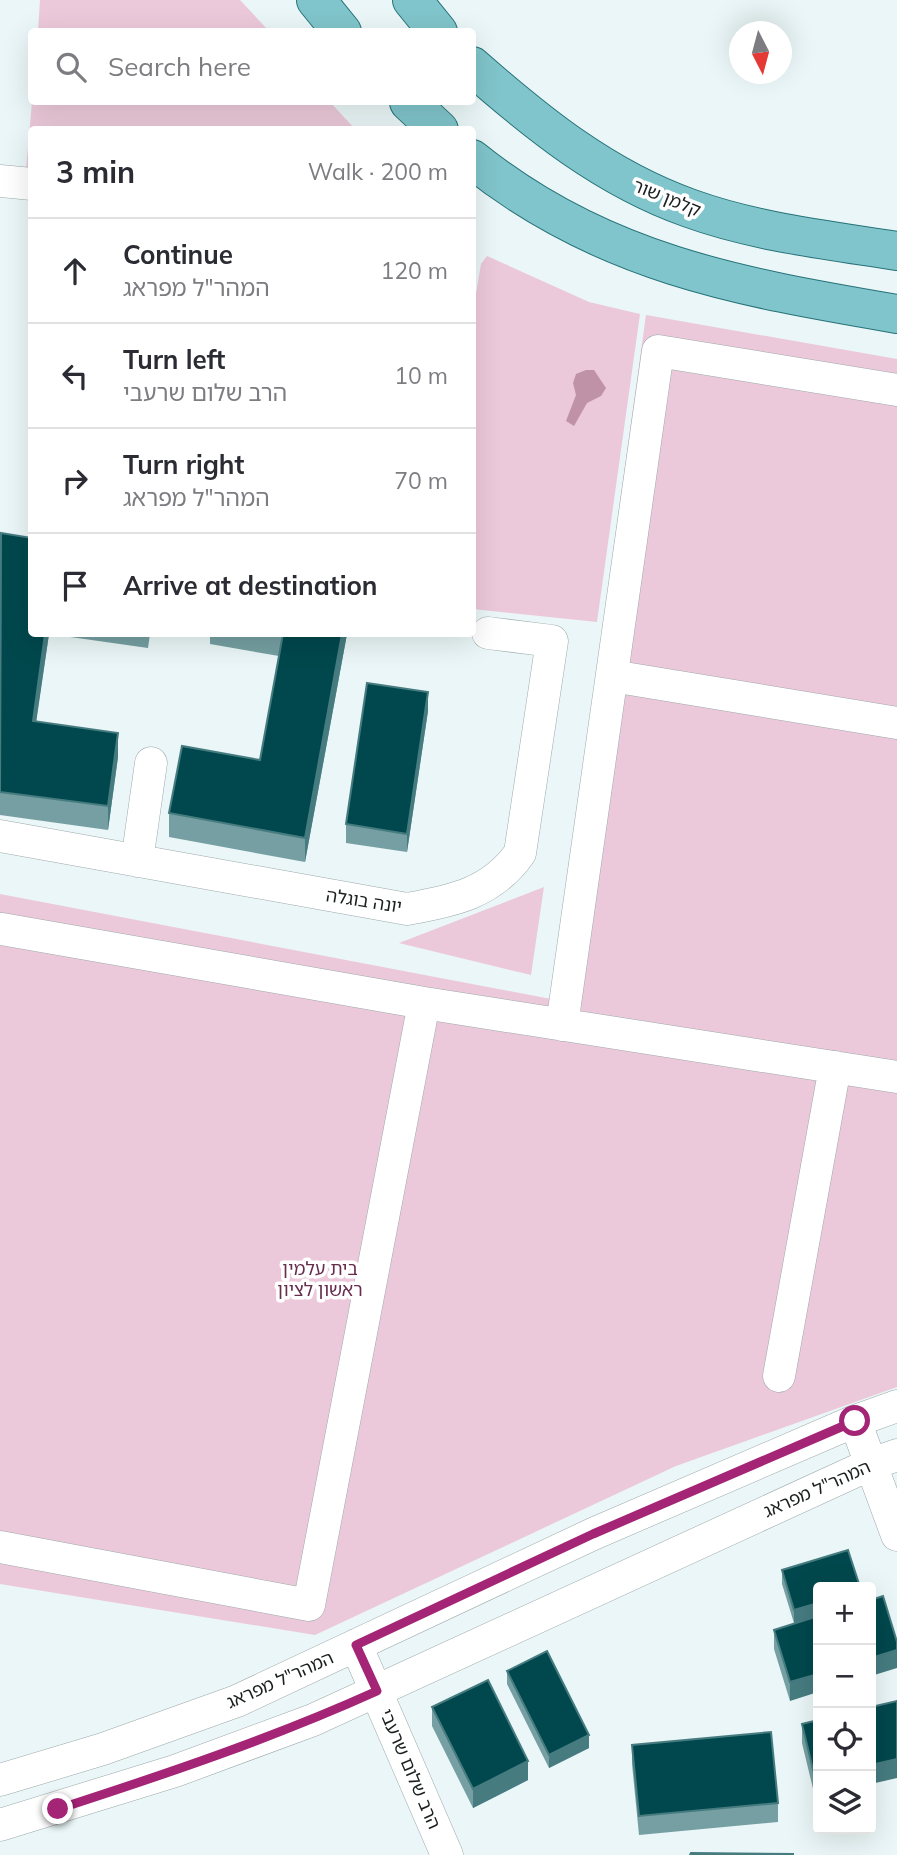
<!DOCTYPE html>
<meta charset="utf-8">
<style>
body{margin:0;font-family:Mulish,"Noto Sans Hebrew",sans-serif;background:#f2f2f3;color:#2b2b33}
.controls{position:absolute;right:21px;bottom:21px;display:grid;overflow:hidden;border-radius:7px;box-shadow:0 7px 28px #0002}
.controls button{width:63px;height:63px;display:grid;place-items:center;padding:0;border:0;border-bottom:2px solid #e1e1e2;background:#fff;color:#2b2b33;font:35px sans-serif}
.compass{position:absolute;left:729px;top:21px;width:63px;height:63px;border-radius:50%;background:#fff;box-shadow:0 7px 28px #0002;rotate:174deg}
.stop{position:absolute;width:21px;height:21px;margin:-16px;border:5px solid #a42475;border-radius:50%;background:#fff}
.stop.end{background:#a42475;border-color:#fff;box-shadow:0 2px 7px #0008}
.list{margin:0;padding:0;list-style:none}
h2{display:flex;justify-content:space-between;align-items:center;height:91px;margin:0;padding:0 28px;font-size:30px}
h2 small{font-size:23px;font-weight:400;color:#7c7c81}
.list li{display:grid;grid-template-columns:46px 1fr auto;gap:21px;align-items:center;box-sizing:border-box;height:105px;padding:0 28px;border-top:2px solid #e1e1e2}
.list b{display:block;font-size:26px;white-space:nowrap}
.list p{margin:0;font-size:23px;white-space:nowrap;color:#7c7c81}
.list em{font-size:23px;font-style:normal;color:#7c7c81}
.icon{flex:none;width:38px;height:38px;fill:none;stroke:currentColor;stroke-width:2;stroke-linecap:round;stroke-linejoin:round}
.map{position:relative;flex:none;width:897px;height:1855px;overflow:hidden}
.search{position:absolute;background:#fff;box-shadow:0 7px 28px #0002;left:28px;top:28px;width:448px;height:77px;display:flex;align-items:center;gap:18px;box-sizing:border-box;padding:0 24px;border-radius:7px;color:#7c7c81;font-size:26px}
.panel{position:absolute;background:#fff;box-shadow:0 7px 28px #0002;left:28px;top:126px;width:448px;height:511px;border-radius:7px}
.map>svg:first-child{display:block}
.green{fill:#ecc9da}
.water{fill:#bf92a8}
.lines{fill:none;stroke-linecap:round;stroke-linejoin:round}
.minor-casing{stroke:#9ea9aa;stroke-width:33}
.major-casing{stroke:#257278;stroke-width:40}
.minor{stroke:#fff;stroke-width:32}
.major{stroke:#80c5cb;stroke-width:38}
.wall{fill:#759fa2}
.shaded-wall{fill:#467c80}
.building{fill:#00484d;stroke:#467c80;stroke-width:2}
.route{stroke:#a42475;stroke-width:9}
.labels{text-anchor:middle;stroke-width:7;stroke-linejoin:round;paint-order:stroke}
.street-label{font-size:18px;fill:#1b1f1f;stroke:#fff}
.park-label{font-size:18px;fill:#662d4d;stroke:#fff}
</style>
<div class="map">
<svg width="897" height="1855" viewBox="0 0 897 1855">
<rect width="100%" height="100%" fill="#eaf6f7"/>
<path class="green" d="M 40,0 L 240,0 L 269,31 L 38,31 Z
M 32,102 L 330,102 L 355,129 L 32,130 L 31,171 L 26,170 Z
M 487,256 L 589,302 L 640,314 L 597,622 L 473,609 L 472,317 L 481,264 Z
M 646,315 L 897,359 L 897,1387 L 676,1466 L 315,1635 L 0,1584 L 0,894 L 551,999 Z
M 544,887 L 531,975 L 399,943 Z"/>
<path class="water" d="M 586,370 L 594,370 L 606,388 L 601,396 L 587,403 L 574,426 L 566,421 L 576,395 L 573,383 L 576,374 Z"/>
<g class="lines">
<defs>
<path id="minor" d="M 0,181 L 32,184
M 612,676 L 897,723
M 0,836 L 407,909 C 453,901 492,893 520,853 L 552,641 L 488,633
M 137,861 L 151,763
M 2,929 L 424,1003 L 897,1077
M 562,1025 L 658,351 L 897,390
M 779,1376 L 835,1067
M 855,1421 L 897,1535
M 0,1547 L 309,1605 L 424,1003
M 356,1645 L 447,1855
M 0,1780 L 103,1749 L 237,1701 L 593,1534 L 855,1421 L 897,1406
M 0,1825 L 175,1771 L 313,1720 L 871,1464 L 897,1455"/>
<path id="major" d="M 316,0 L 342,32
M 412,0 L 438,32
M 472,66 C 538,124 605,178 689,208 C 755,232 827,240 897,251
M 409,102 L 439,130
M 472,159 C 601,263 739,287 897,314"/>
</defs>
<use href="#minor" class="minor-casing"/>
<use href="#major" class="major-casing"/>
<use href="#minor" class="minor"/>
<use href="#major" class="major"/>
</g>
<path class="wall" d="M 0,538 L 32,634 L 150,634 L 148,648 L 49,634 L 36,721 L 118,757 L 108,830 L 0,815 Z
M 210,634 L 347,634 L 305,862 L 169,837 L 169,813 L 260,760 L 279,656 L 210,644 Z
M 428,711 L 407,852 L 346,843 L 346,824 Z
M 782,1570 L 818,1587 L 818,1616 L 794,1623 L 782,1584 Z
M 818,1616 L 790,1701 L 774,1649 L 774,1630 Z
M 507,1671 L 589,1748 L 549,1768 L 507,1684 Z
M 432,1707 L 528,1780 L 473,1808 L 432,1726 Z
M 818,1720 L 815,1797 L 802,1743 L 802,1724 Z
M 632,1745 L 778,1803 L 778,1822 L 639,1835 L 632,1764 Z"/>
<path class="shaded-wall" d="M 45,634 L 49,634 L 33,744 L 33,721 Z
M 342,634 L 347,634 L 305,862 L 305,838 Z
M 428,692 L 428,711 L 407,852 L 407,834 Z
M 118,733 L 118,757 L 108,830 L 108,806 Z
M 818,1603 L 818,1616 L 794,1623 L 794,1610 Z
M 897,1650 L 897,1668 L 871,1676 L 871,1658 Z
M 818,1674 L 818,1692 L 790,1701 L 790,1682 Z
M 589,1735 L 589,1748 L 549,1768 L 549,1755 Z
M 897,1759 L 897,1778 L 871,1784 L 871,1765 Z
M 528,1761 L 528,1780 L 473,1808 L 473,1789 Z
M 815,1778 L 818,1778 L 818,1796 L 815,1797 Z"/>
<path class="building" d="M 1,533 L 32,538 L 32,634 L 45,634 L 33,721 L 118,733 L 108,806 L 0,792 Z
M 283,634 L 342,634 L 305,838 L 169,813 L 182,746 L 260,760 Z
M 367,683 L 428,692 L 407,834 L 346,824 Z
M 848,1550 L 860,1587 L 818,1587 L 818,1603 L 794,1610 L 782,1570 Z
M 883,1596 L 897,1642 L 897,1650 L 871,1658 L 871,1600 Z
M 818,1616 L 818,1674 L 790,1682 L 774,1630 Z
M 547,1651 L 589,1735 L 549,1755 L 507,1671 Z
M 488,1680 L 528,1761 L 473,1789 L 432,1707 Z
M 897,1701 L 897,1759 L 871,1765 L 871,1707 Z
M 818,1720 L 818,1778 L 815,1778 L 802,1724 Z
M 771,1732 L 778,1803 L 639,1816 L 632,1745 Z
M 691,1853 L 793,1854 L 793,1855 L 690,1855 Z"/>
<g class="lines">
<path class="route" d="M 58,1809 C 166,1774 273,1738 377,1691 L 356,1645 L 593,1534 L 855,1421"/>
</g>
<g class="labels">
<g class="street-label">
<text transform="translate(667 198) rotate(22)" y="6">קלמן שור</text>
<text transform="translate(364 901) rotate(9)" y="6">יונה בוגלה</text>
<text transform="translate(817 1489) rotate(-24)" y="6">המהר"ל מפראג</text>
<text transform="translate(280 1680) rotate(-24)" y="6">המהר"ל מפראג</text>
<text transform="translate(410 1769) rotate(67)" y="6">הרב שלום שרעבי</text>
</g>
<g class="park-label">
<text x="320" y="1275">בית עלמין<tspan x="320" dy="21">ראשון לציון</tspan></text>
</g>
</g>
</svg>
<div class="controls">
<button>+</button>
<button>−</button>
<button><svg class="icon" aria-label="locate" viewBox="0 0 24 24"><circle cx="12" cy="12" r="6"/><path d="M12 2v4M12 18v4M2 12h4M18 12h4"/></svg></button>
<button><svg class="icon" aria-label="layers" viewBox="0 0 24 24"><path d="M12 4l9 5-9 5-9-5zM3 14l9 5 9-5"/></svg></button>
</div>
<svg class="compass" viewBox="-18 -18 36 36"><path d="M0-13l5 13h-10z" fill="#e53935"/><path d="M0 13l5-13h-10z" fill="#7c7c81"/></svg>
<div class="stop" style="left:855px;top:1421px"></div>
<div class="stop end" style="left:58px;top:1809px"></div>
<div class="search"><svg class="icon" aria-label="search" viewBox="0 0 24 24"><circle cx="10" cy="10" r="6"/><path d="M15 15l6 6"/></svg>Search here</div>
<section class="panel">
<h2>3 min<small>Walk · 200 m</small></h2>
<ul class="list">
<li><svg class="icon" aria-label="ahead" viewBox="0 0 24 24"><path d="M12 20V5M6 11l6-6 6 6"/></svg><div><b>Continue</b><p>המהר&quot;ל מפראג</p></div><em>120 m</em></li>
<li><svg class="icon" aria-label="left" viewBox="0 0 24 24"><path d="M17 20v-9H6M10 6l-5 5 5 5"/></svg><div><b>Turn left</b><p>הרב שלום שרעבי</p></div><em>10 m</em></li>
<li><svg class="icon" aria-label="right" viewBox="0 0 24 24"><path d="M7 20v-9h11M14 6l5 5-5 5"/></svg><div><b>Turn right</b><p>המהר&quot;ל מפראג</p></div><em>70 m</em></li>
<li><svg class="icon" aria-label="arrive" viewBox="0 0 24 24"><path d="M6 21V4h12l-3 4 3 4H6"/></svg><div><b>Arrive at destination</b></div></li>
</ul>
</section>
</div>
